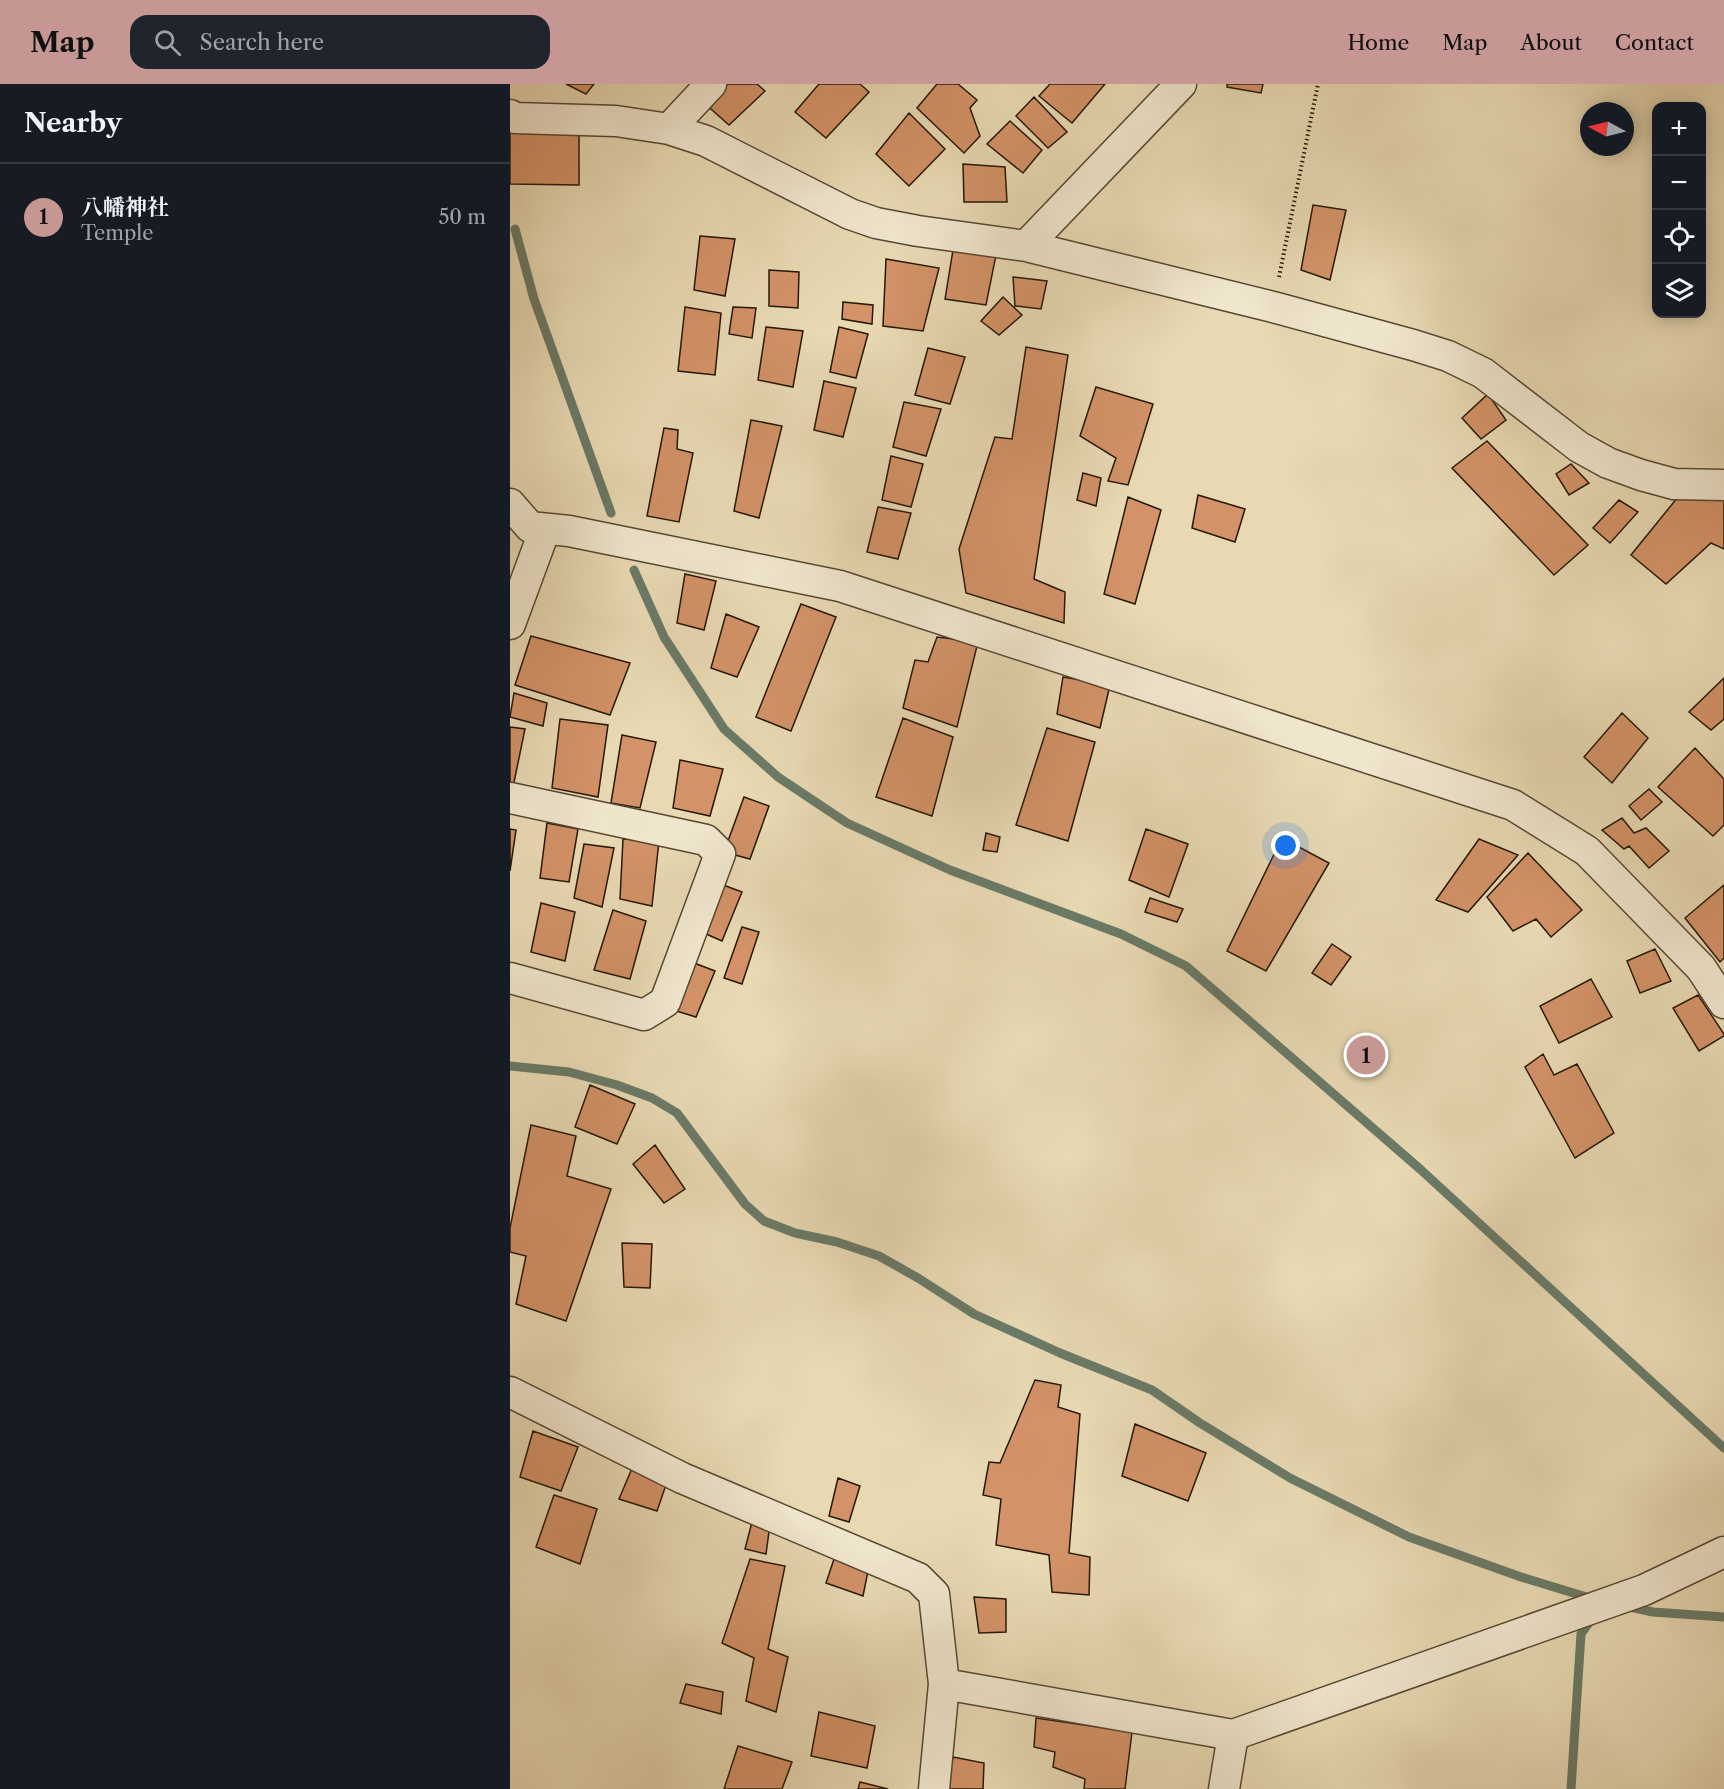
<!DOCTYPE html>
<meta charset="utf-8">
<style>
body{margin:0;font-family:"Libre Caslon Text","Noto Serif JP",serif;background:#20242c;color:#f1f3f6}
.controls{position:absolute;right:18px;top:18px;display:grid;overflow:hidden;border-radius:12px;box-shadow:0 3px 15px #0003}
.controls button{width:54px;height:54px;display:grid;place-items:center;padding:0;border:0;border-bottom:2px solid #363941;background:#171b24;color:#f1f3f6;font:30px sans-serif}
.compass{position:absolute;left:1070px;top:18px;width:54px;height:54px;border-radius:50%;background:#171b24;box-shadow:0 3px 15px #0003;rotate:277deg}
.you{position:absolute;left:776px;top:762px;width:21px;height:21px;margin:-15px;border:4px solid #fff;border-radius:50%;background:#1a73e8;box-shadow:0 0 0 9px #1a73e833}
.badge{display:grid;place-items:center;width:39px;height:39px;border-radius:50%;background:#c59692;color:#111;font-size:20px;font-weight:700}
.pin{position:absolute;translate:-50% -50%;border:3px solid #fff;box-shadow:0 2px 6px #0006}
.list{margin:0;padding:0;list-style:none}
h2{display:flex;justify-content:space-between;align-items:center;height:78px;margin:0;padding:0 24px;font-size:26px}
h2 small{font-size:20px;font-weight:400;color:#9ea1a6}
.list li{display:grid;grid-template-columns:39px 1fr auto;gap:18px;align-items:center;box-sizing:border-box;height:108px;padding:0 24px;border-top:2px solid #363941}
.list b{display:block;font-size:22px;white-space:nowrap}
.list p{margin:0;font-size:20px;white-space:nowrap;color:#9ea1a6}
.list em{font-size:20px;font-style:normal;color:#9ea1a6}
.icon{flex:none;width:33px;height:33px;fill:none;stroke:currentColor;stroke-width:2;stroke-linecap:round;stroke-linejoin:round}
.map{position:relative;flex:none;width:1214px;height:1705px;overflow:hidden}
header{display:flex;align-items:center;gap:36px;box-sizing:border-box;height:84px;padding:0 30px;background:#c59692;color:#111}
header strong{font-size:28px}
nav{display:flex;gap:33px;margin-inline-start:auto;font-size:21px}
.search{width:420px;height:54px;background:#20242c;display:flex;align-items:center;gap:15px;box-sizing:border-box;padding:0 21px;border-radius:18px;color:#9ea1a6;font-size:22px}
main{display:flex}
aside{flex:1;background:#171b24}
.map>svg:first-child{display:block}
.lines{fill:none;stroke-linecap:round;stroke-linejoin:round}
.stream{stroke:#6a7a67;stroke-width:9}
.building{fill:#d39267;stroke:#251808;stroke-width:1.5}
.minor-casing{stroke:#564833;stroke-width:33}
.path{stroke:#251808;stroke-width:4;stroke-dasharray:1.5 3;stroke-linecap:butt}
.minor{stroke:#f0e6ce;stroke-width:30}
</style>
<header>
<strong>Map</strong>
<div class="search"><svg class="icon" aria-label="search" viewBox="0 0 24 24"><circle cx="10" cy="10" r="6"/><path d="M15 15l6 6"/></svg>Search here</div>
<nav><a>Home</a><a>Map</a><a>About</a><a>Contact</a></nav>
</header>
<main>
<aside>
<h2>Nearby<small></small></h2>
<ul class="list">
<li><span class="badge">1</span><div><b>八幡神社</b><p>Temple</p></div><em>50 m</em></li>
</ul>
</aside>
<div class="map">
<svg width="1214" height="1705" viewBox="0 0 1214 1705">
<rect width="100%" height="100%" fill="#e8d9b3"/>
<filter id="stains"><feTurbulence type="fractalNoise" baseFrequency=".00333" numOctaves="4"/><feColorMatrix values="0 0 0 0 .2 0 0 0 0 .09 0 0 0 0 .02 0 0 0 .5 -.17"/></filter>
<radialGradient id="worn" r=".72"><stop offset=".6" stop-color="#630" stop-opacity="0"/><stop offset="1" stop-color="#630" stop-opacity=".3"/></radialGradient>
<g class="lines">
<path class="stream" d="M 5,145 L 24,215 L 101,429
M 124,486 L 154,553 L 214,645 L 268,693 L 337,739 L 440,786 L 611,850 L 676,882 L 910,1085 L 1214,1364
M 0,982 L 59,988 L 107,1001 L 142,1014 L 167,1029 L 235,1120 L 254,1137 L 285,1149 L 327,1158 L 369,1172 L 408,1194 L 464,1230 L 550,1269 L 642,1306 L 690,1339 L 780,1394 L 899,1453 L 1011,1493 L 1083,1515
M 1115,1522 L 1143,1528 L 1214,1533
M 1061,1705 L 1071,1550 L 1083,1533"/>
</g>
<path class="building" d="M 56,0 L 84,0 L 76,10 Z
M 209,0 L 247,0 L 255,7 L 219,41 L 193,18 Z
M 309,0 L 350,0 L 359,8 L 316,54 L 285,28 Z
M 427,0 L 448,0 L 467,16 L 460,24 L 470,52 L 454,69 L 407,24 Z
M 540,0 L 595,0 L 562,39 L 529,12 Z
M 717,0 L 753,0 L 751,9 L 717,3 Z
M 524,13 L 557,48 L 538,64 L 506,32 Z
M 399,29 L 435,65 L 399,102 L 366,70 Z
M 500,37 L 532,66 L 513,89 L 477,60 Z
M 69,47 L 69,101 L 0,100 L 0,49 Z
M 453,80 L 495,83 L 497,118 L 454,118 Z
M 803,121 L 836,126 L 820,196 L 791,186 Z
M 190,152 L 225,155 L 215,212 L 184,206 Z
M 443,166 L 486,171 L 476,221 L 435,215 Z
M 376,175 L 429,184 L 413,247 L 373,242 Z
M 259,186 L 289,188 L 288,224 L 259,222 Z
M 503,193 L 537,197 L 531,225 L 505,222 Z
M 493,213 L 512,231 L 489,251 L 471,237 Z
M 333,218 L 363,221 L 362,240 L 332,235 Z
M 175,223 L 211,229 L 205,291 L 168,287 Z
M 223,223 L 246,224 L 242,254 L 219,250 Z
M 256,243 L 293,247 L 283,303 L 248,296 Z
M 329,243 L 358,250 L 346,294 L 320,288 Z
M 516,263 L 558,271 L 524,495 L 555,508 L 554,539 L 456,509 L 449,465 L 485,353 L 502,355 Z
M 418,264 L 455,273 L 440,320 L 405,311 Z
M 314,297 L 346,304 L 333,353 L 304,346 Z
M 586,303 L 643,320 L 618,401 L 598,397 L 606,374 L 570,352 Z
M 978,310 L 996,336 L 971,355 L 952,334 Z
M 394,318 L 431,325 L 416,372 L 383,363 Z
M 241,336 L 272,342 L 249,434 L 224,427 Z
M 154,344 L 168,346 L 167,365 L 183,369 L 169,438 L 137,432 Z
M 977,357 L 1078,461 L 1044,491 L 942,384 Z
M 381,372 L 413,380 L 401,423 L 372,416 Z
M 1061,380 L 1079,399 L 1059,411 L 1046,390 Z
M 573,389 L 591,394 L 586,422 L 567,416 Z
M 1172,408 L 1214,410 L 1214,465 L 1201,459 L 1156,500 L 1121,471 Z
M 688,411 L 735,425 L 725,458 L 682,444 Z
M 618,413 L 651,426 L 625,520 L 594,510 Z
M 1109,416 L 1128,428 L 1100,459 L 1083,444 Z
M 368,423 L 401,429 L 388,475 L 357,468 Z
M 175,490 L 206,497 L 194,546 L 167,539 Z
M 291,520 L 326,533 L 281,647 L 246,633 Z
M 216,530 L 249,543 L 227,593 L 201,584 Z
M 21,552 L 120,579 L 100,631 L 5,601 Z
M 427,553 L 468,558 L 447,643 L 393,624 L 405,576 L 418,578 Z
M 553,593 L 600,601 L 590,644 L 547,630 Z
M 1214,594 L 1214,635 L 1201,646 L 1179,628 Z
M 4,609 L 37,619 L 33,642 L 0,633 Z
M 1112,629 L 1138,654 L 1102,699 L 1074,673 Z
M 393,634 L 443,653 L 422,732 L 366,713 Z
M 50,635 L 98,641 L 88,713 L 42,704 Z
M 0,643 L 15,645 L 3,703 L 0,703 Z
M 537,644 L 585,658 L 558,757 L 506,741 Z
M 112,651 L 146,658 L 130,724 L 101,719 Z
M 1185,664 L 1214,695 L 1214,741 L 1203,752 L 1148,703 Z
M 170,676 L 213,685 L 200,732 L 163,724 Z
M 1139,705 L 1152,718 L 1131,736 L 1119,722 Z
M 234,713 L 259,722 L 240,775 L 214,768 Z
M 1112,734 L 1124,749 L 1136,744 L 1159,767 L 1139,784 L 1119,762 L 1114,765 L 1092,746 Z
M 37,739 L 68,745 L 59,798 L 30,794 Z
M 0,745 L 6,746 L 0,787 Z
M 636,745 L 678,760 L 659,813 L 619,796 Z
M 476,749 L 490,753 L 487,768 L 473,766 Z
M 772,754 L 819,779 L 756,887 L 717,867 Z
M 113,755 L 149,757 L 142,822 L 110,815 Z
M 969,755 L 1008,771 L 958,828 L 926,816 Z
M 74,760 L 104,764 L 92,823 L 64,814 Z
M 1018,769 L 1072,826 L 1041,853 L 1026,835 L 1003,847 L 977,813 Z
M 205,798 L 232,808 L 212,857 L 187,846 Z
M 1214,801 L 1214,874 L 1210,878 L 1175,834 Z
M 640,814 L 673,825 L 667,838 L 635,828 Z
M 31,819 L 65,828 L 55,877 L 21,868 Z
M 103,826 L 136,837 L 120,895 L 84,886 Z
M 232,843 L 249,848 L 232,900 L 214,894 Z
M 822,860 L 841,873 L 821,901 L 802,889 Z
M 1145,865 L 1161,897 L 1130,909 L 1117,877 Z
M 179,877 L 205,887 L 186,933 L 160,925 Z
M 1081,895 L 1102,933 L 1049,959 L 1030,922 Z
M 1188,911 L 1214,950 L 1214,952 L 1189,967 L 1163,924 Z
M 1033,970 L 1044,991 L 1067,980 L 1104,1049 L 1065,1074 L 1015,983 Z
M 80,1001 L 125,1020 L 107,1060 L 65,1043 Z
M 21,1041 L 66,1052 L 57,1092 L 101,1105 L 56,1237 L 6,1220 L 16,1172 L 0,1168 L 0,1144 Z
M 145,1061 L 175,1105 L 154,1119 L 123,1080 Z
M 112,1159 L 142,1160 L 140,1204 L 114,1203 Z
M 525,1296 L 551,1301 L 548,1323 L 570,1330 L 559,1469 L 580,1473 L 579,1511 L 542,1508 L 539,1471 L 486,1461 L 491,1415 L 473,1411 L 479,1378 L 490,1379 Z
M 625,1340 L 696,1369 L 678,1417 L 612,1392 Z
M 23,1347 L 68,1363 L 51,1407 L 10,1393 Z
M 123,1382 L 158,1395 L 147,1427 L 109,1415 Z
M 328,1394 L 350,1402 L 339,1438 L 319,1432 Z
M 44,1411 L 87,1425 L 70,1480 L 26,1463 Z
M 242,1438 L 260,1440 L 256,1470 L 235,1465 Z
M 240,1475 L 275,1482 L 258,1565 L 278,1573 L 266,1628 L 236,1617 L 244,1574 L 212,1559 Z
M 324,1475 L 358,1487 L 353,1512 L 316,1499 Z
M 464,1513 L 496,1515 L 496,1548 L 469,1549 Z
M 176,1600 L 213,1608 L 211,1630 L 170,1619 Z
M 309,1628 L 365,1642 L 357,1684 L 301,1672 Z
M 526,1634 L 622,1648 L 615,1705 L 574,1705 L 575,1695 L 543,1683 L 545,1668 L 524,1663 Z
M 228,1662 L 282,1678 L 272,1705 L 214,1705 Z
M 443,1673 L 474,1679 L 473,1705 L 436,1705 Z
M 350,1698 L 378,1705 L 348,1705 Z"/>
<g class="lines">
<defs>
<path id="minor" d="M 0,31 L 5,34 L 106,37 L 159,45 L 196,57 L 340,130 L 366,139 L 408,147 L 516,162 L 763,223 L 903,261 L 938,272 L 973,289 L 1069,363 L 1098,379 L 1131,391 L 1164,400 L 1214,401
M 159,45 L 201,0
M 516,162 L 671,0
M 0,420 L 20,443 L 59,447 L 330,502 L 1003,721 L 1077,767 L 1191,884 L 1214,919
M 0,540 L 35,445
M 0,714 L 196,756 L 210,770 L 155,918 L 134,931 L 0,894
M 0,1308 L 172,1394 L 408,1494 L 424,1510 L 434,1600 L 424,1705
M 434,1600 L 723,1651
M 714,1705 L 723,1651 L 1134,1506 L 1214,1468"/>
</defs>
<use href="#minor" class="minor-casing"/>
<path class="path" d="M 769,193 L 808,0"/>
<use href="#minor" class="minor"/>
</g>
<rect width="100%" height="100%" filter="url(#stains)"/>
<rect width="100%" height="100%" fill="url(#worn)"/>
</svg>
<div class="controls">
<button>+</button>
<button>−</button>
<button><svg class="icon" aria-label="locate" viewBox="0 0 24 24"><circle cx="12" cy="12" r="6"/><path d="M12 2v4M12 18v4M2 12h4M18 12h4"/></svg></button>
<button><svg class="icon" aria-label="layers" viewBox="0 0 24 24"><path d="M12 4l9 5-9 5-9-5zM3 14l9 5 9-5"/></svg></button>
</div>
<svg class="compass" viewBox="-18 -18 36 36"><path d="M0-13l5 13h-10z" fill="#e53935"/><path d="M0 13l5-13h-10z" fill="#9ea1a6"/></svg>
<div class="you"></div>
<div class="pin badge" style="left:856px;top:971px">1</div>
</div>
</main>
